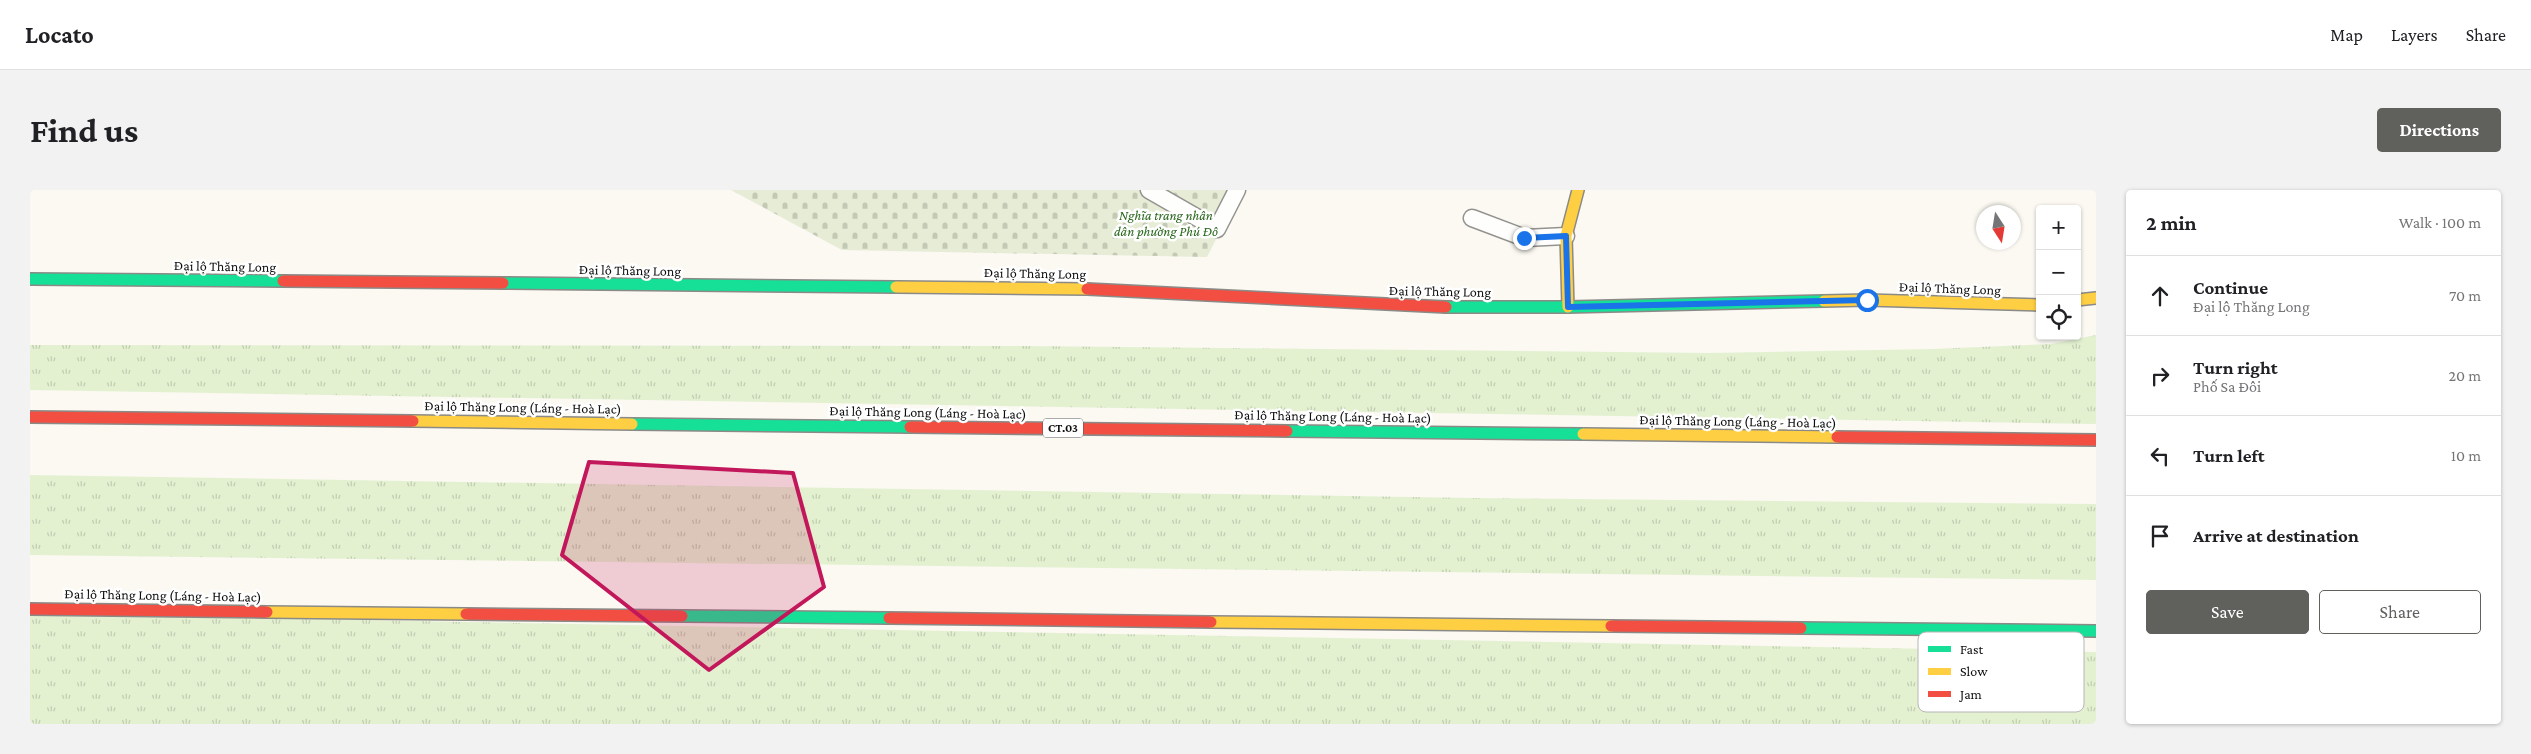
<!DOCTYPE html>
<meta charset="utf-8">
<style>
body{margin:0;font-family:"Crimson Pro",serif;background:#f2f2f2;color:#202124}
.controls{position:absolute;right:15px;top:15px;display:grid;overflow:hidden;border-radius:5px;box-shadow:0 1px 4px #0004}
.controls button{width:45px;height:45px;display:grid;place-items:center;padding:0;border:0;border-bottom:1px solid #e0e0e0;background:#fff;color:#202124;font:25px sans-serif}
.compass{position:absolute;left:1946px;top:15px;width:45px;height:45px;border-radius:50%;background:#fff;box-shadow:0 1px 4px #0004;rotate:168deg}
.stop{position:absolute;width:15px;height:15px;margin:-11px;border:4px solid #1a73e8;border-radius:50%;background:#fff}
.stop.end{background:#1a73e8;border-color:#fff;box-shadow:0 1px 5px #0008}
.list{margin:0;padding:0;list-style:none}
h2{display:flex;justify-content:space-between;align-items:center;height:65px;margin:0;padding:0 20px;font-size:21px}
h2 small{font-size:16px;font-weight:400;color:#757577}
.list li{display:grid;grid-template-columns:32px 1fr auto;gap:15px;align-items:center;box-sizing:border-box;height:80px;padding:0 20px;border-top:1px solid #e0e0e0}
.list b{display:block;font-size:19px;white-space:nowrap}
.list p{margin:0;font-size:16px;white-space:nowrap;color:#757577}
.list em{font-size:16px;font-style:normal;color:#757577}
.actions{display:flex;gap:10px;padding:15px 20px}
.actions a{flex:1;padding:11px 0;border:1px solid #60605d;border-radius:5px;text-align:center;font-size:18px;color:#60605d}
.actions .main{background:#60605d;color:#fff}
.icon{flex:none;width:28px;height:28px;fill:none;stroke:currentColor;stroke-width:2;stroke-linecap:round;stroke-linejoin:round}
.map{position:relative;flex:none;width:2066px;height:534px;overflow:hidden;border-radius:5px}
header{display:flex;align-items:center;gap:30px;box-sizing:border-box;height:70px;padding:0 25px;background:#fff;border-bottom:1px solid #e0e0e0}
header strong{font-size:24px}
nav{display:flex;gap:28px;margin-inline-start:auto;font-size:18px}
.intro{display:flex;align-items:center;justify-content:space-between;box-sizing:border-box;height:120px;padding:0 30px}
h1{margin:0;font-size:35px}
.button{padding:12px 22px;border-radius:5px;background:#60605d;color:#fff;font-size:18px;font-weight:700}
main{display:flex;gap:30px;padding:0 30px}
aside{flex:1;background:#fff;border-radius:5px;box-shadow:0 1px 4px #0004}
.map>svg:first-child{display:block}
.grass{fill:url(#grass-tufts)}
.cemetery{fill:url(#cemetery-stones)}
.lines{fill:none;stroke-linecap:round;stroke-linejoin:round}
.lane-casing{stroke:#949390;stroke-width:19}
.fast-casing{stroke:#8b8a87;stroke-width:14}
.slow-casing{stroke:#8b8a87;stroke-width:14}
.jam-casing{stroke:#8b8a87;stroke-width:14}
.lane{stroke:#fefefd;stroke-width:16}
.fast{stroke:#16e098;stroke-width:11}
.slow{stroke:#ffcf43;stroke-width:11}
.jam{stroke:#f24e42;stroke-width:11}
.route{stroke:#1a73e8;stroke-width:6}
.marked{fill:#c2185b;fill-opacity:0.2;stroke:#c2185b;stroke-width:4;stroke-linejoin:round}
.labels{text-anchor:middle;stroke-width:5;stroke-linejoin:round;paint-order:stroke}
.shield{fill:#fff;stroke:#565656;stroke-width:1}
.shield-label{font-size:12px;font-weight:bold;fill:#0d0d0d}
.park-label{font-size:14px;font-style:italic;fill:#28671c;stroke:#fff}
.street-label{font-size:14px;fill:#0d0d0d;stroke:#fff}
.key{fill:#fff;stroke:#b6b6b6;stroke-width:1}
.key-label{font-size:14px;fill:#0d0d0d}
</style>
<header>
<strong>Locato</strong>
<nav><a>Map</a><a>Layers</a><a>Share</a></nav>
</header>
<div class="intro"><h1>Find us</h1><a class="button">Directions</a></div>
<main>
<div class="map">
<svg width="2066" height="534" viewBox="0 0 2066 534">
<defs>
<pattern id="grass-tufts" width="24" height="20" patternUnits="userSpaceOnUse" patternTransform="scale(1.25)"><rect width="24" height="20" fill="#e3f1d1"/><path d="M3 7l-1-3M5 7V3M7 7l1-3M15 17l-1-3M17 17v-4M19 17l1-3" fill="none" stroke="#c2cdb2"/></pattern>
<pattern id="cemetery-stones" width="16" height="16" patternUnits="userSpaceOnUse" patternTransform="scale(1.25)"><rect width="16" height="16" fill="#e6ecd5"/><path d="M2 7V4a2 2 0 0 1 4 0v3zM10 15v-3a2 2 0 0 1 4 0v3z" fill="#c4c9b6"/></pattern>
</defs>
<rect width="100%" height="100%" fill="#fbf9f2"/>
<path class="grass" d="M 2066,145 L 2066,234 L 0,200 L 0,155 L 996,156 L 1680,163 L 1902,159 L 2021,154 Z
M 0,285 L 1443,308 L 2066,314 L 2066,390 L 0,365 Z
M 0,424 L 2066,462 L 2066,534 L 0,534 Z"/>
<path class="cemetery" d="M 701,0 L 1211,0 L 1177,67 L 812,60 Z"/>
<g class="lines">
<defs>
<path id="lane" d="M 1119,0 L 1187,39 L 1207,0
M 1442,28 L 1495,48 L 1536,46"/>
<path id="fast" d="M 0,89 L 253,91
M 473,93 L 866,97
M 1416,117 L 1538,117 L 1794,111
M 602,234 L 880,237
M 1257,241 L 1553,244
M 652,426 L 859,428
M 1771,438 L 2066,441"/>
<path id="slow" d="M 866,97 L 1057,99
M 2047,110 L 2066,108
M 1794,111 L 1837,110 L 2010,115
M 1538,117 L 1536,46 L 1548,0
M 383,231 L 602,234
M 1553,244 L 1807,247
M 237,422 L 436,424
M 1181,432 L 1581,436"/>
<path id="jam" d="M 253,91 L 473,93
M 1057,99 L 1416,117
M 0,227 L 383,231
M 880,237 L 1257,241
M 1807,247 L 2066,250
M 0,419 L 237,422
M 436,424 L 652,426
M 859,428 L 1181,432
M 1581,436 L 1771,438"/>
</defs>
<use href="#lane" class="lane-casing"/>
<use href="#fast" class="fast-casing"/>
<use href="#slow" class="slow-casing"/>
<use href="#jam" class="jam-casing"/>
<use href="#lane" class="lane"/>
<use href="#fast" class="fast"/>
<use href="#slow" class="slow"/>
<use href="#jam" class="jam"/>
</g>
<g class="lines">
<path class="route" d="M 1494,48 L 1536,46 L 1538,117 L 1837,110"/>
</g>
<path class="marked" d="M 559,272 L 763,283 L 794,397 L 679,480 L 532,365 Z"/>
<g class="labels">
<rect class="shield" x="1013" y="228.5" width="40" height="19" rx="4"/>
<g class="shield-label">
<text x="1033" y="242">CT.03</text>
</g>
<g class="park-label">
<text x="1136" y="30">Nghĩa trang nhân<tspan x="1136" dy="16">dân phường Phú Đô</tspan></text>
</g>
<g class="street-label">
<text transform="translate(195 76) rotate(1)" y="5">Đại lộ Thăng Long</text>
<text transform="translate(600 80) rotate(1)" y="5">Đại lộ Thăng Long</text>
<text transform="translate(1005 83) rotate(1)" y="5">Đại lộ Thăng Long</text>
<text transform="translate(1920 98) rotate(2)" y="5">Đại lộ Thăng Long</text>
<text transform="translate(1410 101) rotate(1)" y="5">Đại lộ Thăng Long</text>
<text transform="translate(493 217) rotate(1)" y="5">Đại lộ Thăng Long (Láng - Hoà Lạc)</text>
<text transform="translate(898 222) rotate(1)" y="5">Đại lộ Thăng Long (Láng - Hoà Lạc)</text>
<text transform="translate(1303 226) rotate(1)" y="5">Đại lộ Thăng Long (Láng - Hoà Lạc)</text>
<text transform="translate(1708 231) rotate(1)" y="5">Đại lộ Thăng Long (Láng - Hoà Lạc)</text>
<text transform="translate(133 405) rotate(1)" y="5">Đại lộ Thăng Long (Láng - Hoà Lạc)</text>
</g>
</g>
<rect x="1888" y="442" width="166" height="80" rx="8" class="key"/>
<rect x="1898" y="456" width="23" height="6" fill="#16e098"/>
<rect x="1898" y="478" width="23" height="7" fill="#ffcf43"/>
<rect x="1898" y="501" width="23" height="6" fill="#f24e42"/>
<g class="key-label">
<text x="1930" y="464">Fast</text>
<text x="1930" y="486">Slow</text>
<text x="1930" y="509">Jam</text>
</g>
</svg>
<div class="controls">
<button>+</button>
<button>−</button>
<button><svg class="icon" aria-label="locate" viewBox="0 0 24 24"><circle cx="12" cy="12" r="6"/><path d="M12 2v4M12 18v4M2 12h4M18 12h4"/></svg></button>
</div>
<svg class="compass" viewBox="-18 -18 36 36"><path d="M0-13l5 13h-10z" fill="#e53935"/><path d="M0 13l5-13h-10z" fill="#757577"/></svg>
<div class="stop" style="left:1837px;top:110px"></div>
<div class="stop end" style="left:1494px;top:48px"></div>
</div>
<aside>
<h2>2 min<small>Walk · 100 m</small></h2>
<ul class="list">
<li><svg class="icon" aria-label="ahead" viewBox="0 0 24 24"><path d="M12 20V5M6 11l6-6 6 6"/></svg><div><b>Continue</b><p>Đại lộ Thăng Long</p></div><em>70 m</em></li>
<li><svg class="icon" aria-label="right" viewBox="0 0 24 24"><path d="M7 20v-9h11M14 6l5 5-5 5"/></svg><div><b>Turn right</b><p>Phố Sa Đôi</p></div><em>20 m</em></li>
<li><svg class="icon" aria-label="left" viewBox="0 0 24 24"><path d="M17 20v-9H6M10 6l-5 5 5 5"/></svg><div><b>Turn left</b></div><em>10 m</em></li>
<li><svg class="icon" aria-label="arrive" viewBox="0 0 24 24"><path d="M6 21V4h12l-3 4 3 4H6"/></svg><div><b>Arrive at destination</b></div></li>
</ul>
<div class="actions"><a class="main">Save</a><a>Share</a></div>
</aside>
</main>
